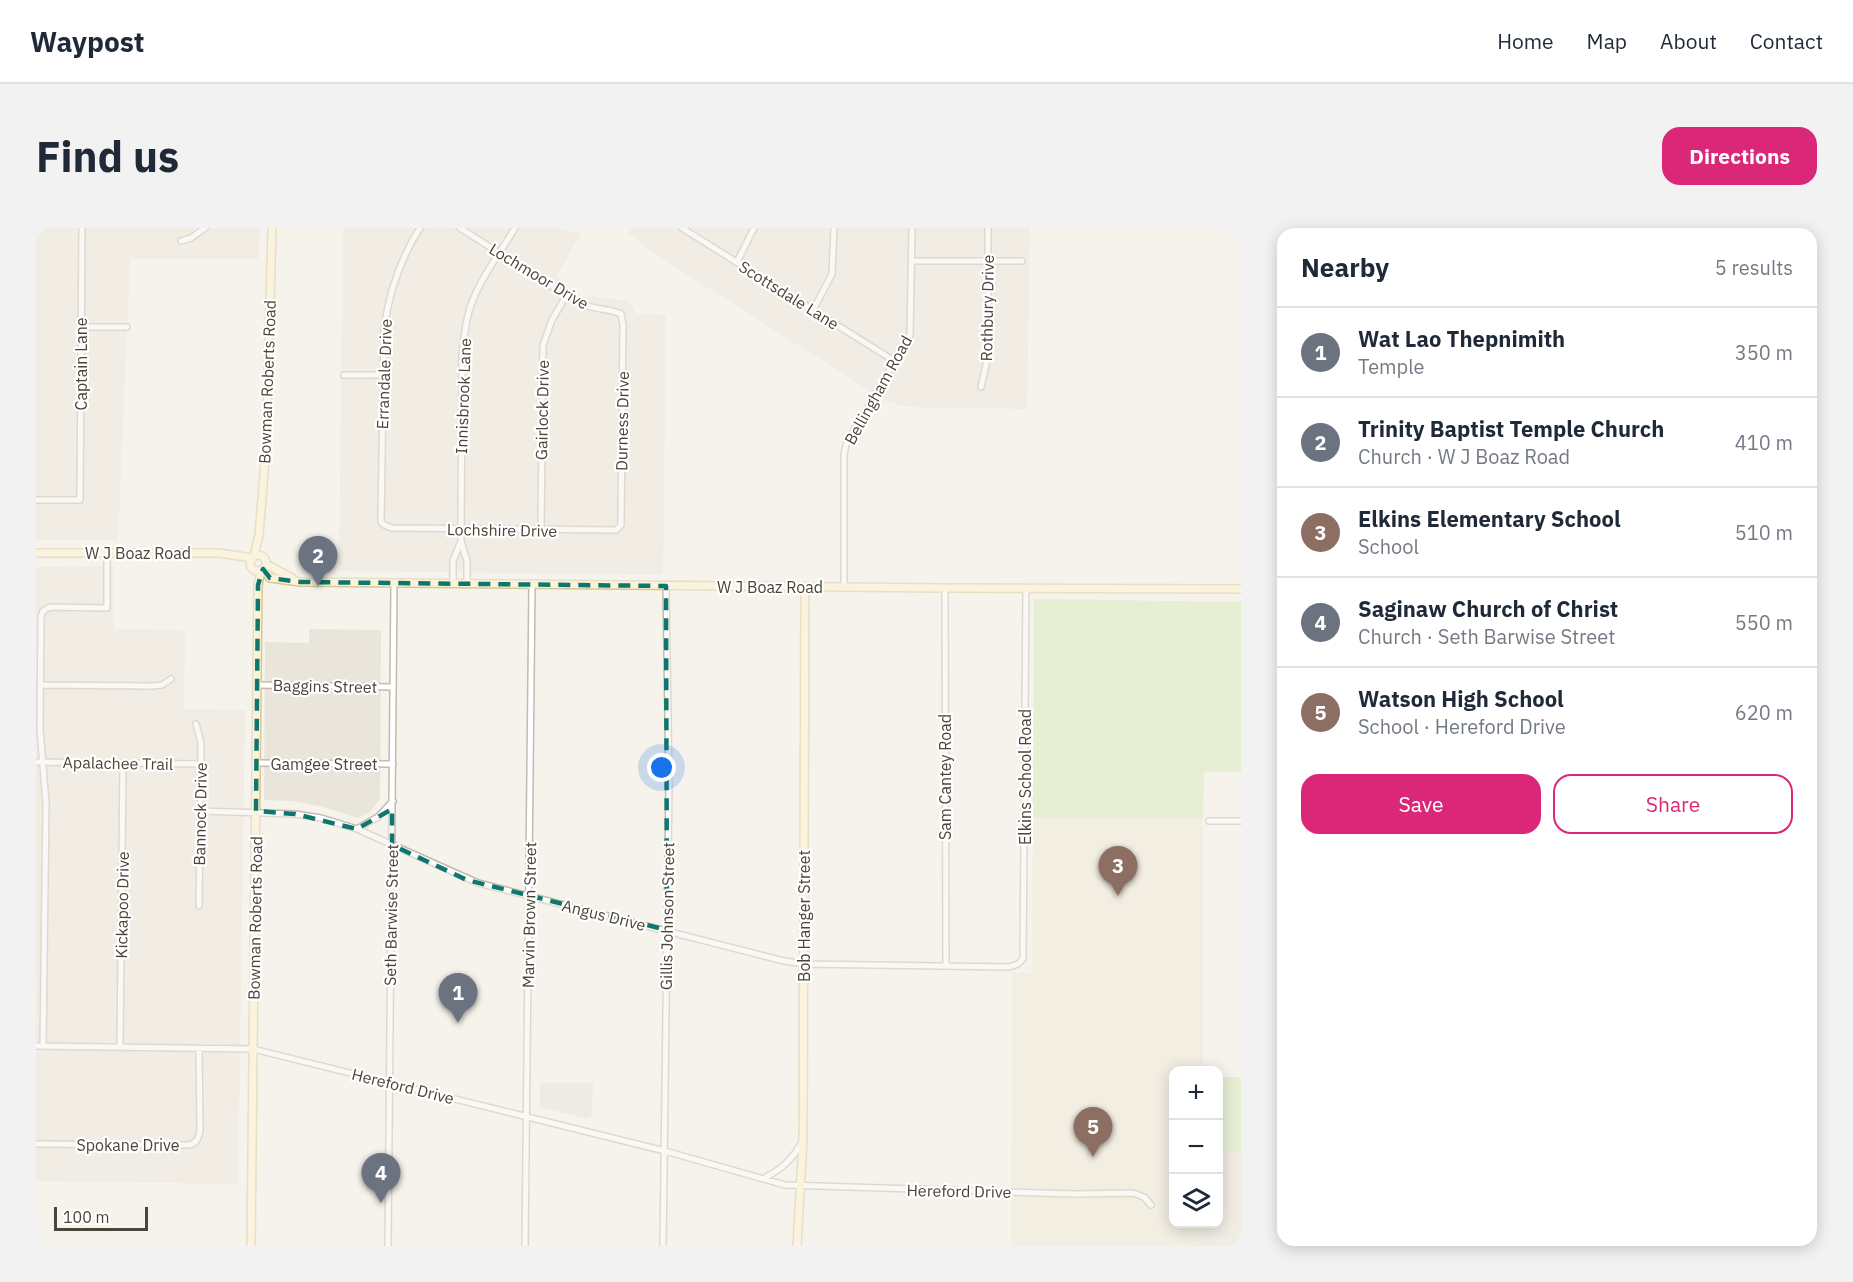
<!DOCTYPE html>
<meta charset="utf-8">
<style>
body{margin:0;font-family:"IBM Plex Sans",sans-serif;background:#f2f2f3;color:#1f2937}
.controls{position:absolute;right:18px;bottom:18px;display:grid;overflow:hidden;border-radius:12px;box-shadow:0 3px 15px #0003}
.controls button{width:54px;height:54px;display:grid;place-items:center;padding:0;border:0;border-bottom:2px solid #e0e1e3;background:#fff;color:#1f2937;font:30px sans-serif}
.scale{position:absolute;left:18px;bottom:15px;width:94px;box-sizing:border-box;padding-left:6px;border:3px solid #4b4439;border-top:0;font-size:16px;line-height:21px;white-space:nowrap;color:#4b4439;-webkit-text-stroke:4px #fff;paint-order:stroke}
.you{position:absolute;left:626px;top:540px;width:21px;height:21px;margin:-15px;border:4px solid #fff;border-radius:50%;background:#1a73e8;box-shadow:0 0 0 9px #1a73e833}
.badge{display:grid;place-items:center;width:39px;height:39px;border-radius:50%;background:#db2777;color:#fff;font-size:20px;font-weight:700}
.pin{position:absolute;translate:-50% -50px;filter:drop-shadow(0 2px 3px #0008)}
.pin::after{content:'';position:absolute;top:32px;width:21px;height:18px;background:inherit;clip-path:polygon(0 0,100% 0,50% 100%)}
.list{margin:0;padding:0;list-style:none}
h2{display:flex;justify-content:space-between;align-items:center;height:78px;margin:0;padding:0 24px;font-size:26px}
h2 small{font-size:20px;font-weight:400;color:#747a83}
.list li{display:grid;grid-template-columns:39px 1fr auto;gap:18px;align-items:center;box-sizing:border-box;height:90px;padding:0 24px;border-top:2px solid #e0e1e3}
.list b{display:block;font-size:22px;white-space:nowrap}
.list p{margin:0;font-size:20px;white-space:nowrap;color:#747a83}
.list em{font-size:20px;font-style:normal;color:#747a83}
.actions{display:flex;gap:12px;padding:18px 24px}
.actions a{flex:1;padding:14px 0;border:2px solid #db2777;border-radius:18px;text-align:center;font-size:21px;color:#db2777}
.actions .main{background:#db2777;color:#fff}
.icon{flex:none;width:33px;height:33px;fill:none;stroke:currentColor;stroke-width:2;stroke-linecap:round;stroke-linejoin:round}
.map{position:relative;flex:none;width:1205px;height:1018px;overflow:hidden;border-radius:18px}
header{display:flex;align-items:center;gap:36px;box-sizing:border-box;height:84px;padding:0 30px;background:#fff;border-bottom:2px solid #e0e1e3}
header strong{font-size:28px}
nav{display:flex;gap:33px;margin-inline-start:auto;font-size:21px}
.intro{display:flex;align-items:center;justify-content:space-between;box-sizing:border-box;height:144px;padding:0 36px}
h1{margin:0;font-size:42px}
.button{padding:15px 27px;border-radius:18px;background:#db2777;color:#fff;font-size:21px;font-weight:700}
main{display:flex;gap:36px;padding:0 36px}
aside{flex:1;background:#fff;border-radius:18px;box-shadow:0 3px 15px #0003}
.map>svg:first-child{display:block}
.residential{fill:#eae5da}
.education{fill:#efe8d6}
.green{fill:#d2eab5}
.parking{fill:#e5e3e0}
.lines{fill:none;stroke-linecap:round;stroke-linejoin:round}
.street-casing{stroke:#c2bbae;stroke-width:8}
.secondary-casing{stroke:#d6c79b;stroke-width:10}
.street{stroke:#fff;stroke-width:5}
.secondary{stroke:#fff3cd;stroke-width:7}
.marked{fill:none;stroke:#0f766e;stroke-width:4.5;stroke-dasharray:12 8;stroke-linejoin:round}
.labels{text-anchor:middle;stroke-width:4.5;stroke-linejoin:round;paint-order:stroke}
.street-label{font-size:16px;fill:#4b4439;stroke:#fff}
</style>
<header>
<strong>Waypost</strong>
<nav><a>Home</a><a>Map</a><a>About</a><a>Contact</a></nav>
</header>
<div class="intro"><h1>Find us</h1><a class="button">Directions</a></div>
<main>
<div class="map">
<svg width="1205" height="1018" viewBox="0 0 1205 1018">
<rect width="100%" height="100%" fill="#f6f3ec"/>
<path class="residential" d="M 0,0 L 224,0 L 222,31 L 94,31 L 82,312 L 0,312 Z
M 307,0 L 522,0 L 545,6 L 520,48 L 546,68 L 593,73 L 600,86 L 630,87 L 627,347 L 303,343 Z
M 594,0 L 994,0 L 991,181 L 870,179 L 848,172 L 611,21 L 593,5 Z
M 78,338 L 78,401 L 149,402 L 148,481 L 209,482 L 202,956 L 1,953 L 0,957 L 0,339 Z
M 273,401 L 345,402 L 344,571 L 334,584 L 322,590 L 284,578 L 257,573 L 228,572 L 229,414 L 273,415 Z
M 1205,923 L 1205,1018 L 1167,1018 L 1167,996 L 1182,996 L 1183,924 Z"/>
<path class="education" d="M 997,590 L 1167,590 L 1167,842 L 1138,842 L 1138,996 L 1167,996 L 1167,1018 L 975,1018 L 976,745 L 996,745 Z"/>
<path class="green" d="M 998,371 L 1205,374 L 1205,544 L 1168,544 L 1167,590 L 997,590 Z
M 1182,849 L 1205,849 L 1205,923 L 1183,924 Z"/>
<path class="parking" d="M 504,855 L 557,855 L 556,888 L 551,891 L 504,879 Z"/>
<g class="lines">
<defs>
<path id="street" d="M 384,0 C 364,31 353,65 348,101 L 345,294 L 348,297 L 356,300 L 580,302 L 585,297 L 587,97 L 585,86 C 573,80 556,82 540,74 L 424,0
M 646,0 L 860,134
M 145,13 L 155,10 L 169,0
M 876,33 L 986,33
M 701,34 L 718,0
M 777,82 L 796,46 L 798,0
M 45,99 L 91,99
M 308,147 L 346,147
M 945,159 L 952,128 L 952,0
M 0,272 L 44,272 L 46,0
M 505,302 L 507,117 L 516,92 L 530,68
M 417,356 L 417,333 L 425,313
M 431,356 L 431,333 L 425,313 L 426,127 C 428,111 429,93 435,77 C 445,49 464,25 479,0
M 808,359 L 808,227 L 810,216 L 874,107 L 876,0
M 909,360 L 910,737
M 4,457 L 117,458 L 126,457 L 135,451
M 221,457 L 357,459
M 160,496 L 165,515 L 163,678
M 0,534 L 165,536
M 220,535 L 357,536
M 164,583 L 259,586 L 285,590 L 321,601 L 442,655 L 748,733 L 768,736 L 973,739 L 982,736 L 987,731 L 990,360
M 1173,593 L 1205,593
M 321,601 L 342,589 L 357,573
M 0,818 L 217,821 L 629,923 L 749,957 L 1040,966 L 1097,965 L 1108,969 L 1115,977
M 7,818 L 10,575 L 4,502 L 5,389 L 7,383 L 14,379 L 71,380 L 71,325
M 84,819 L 87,535
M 0,916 L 153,917 C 161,915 162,911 164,903 L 163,820
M 728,950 C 746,941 756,932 766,914
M 352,1018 L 358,356
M 489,1018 L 496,357
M 627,1018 L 633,554 L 630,358"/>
<path id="secondary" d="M 0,325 L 182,325 L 217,330
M214 335a8 8 0 1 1 16 0a8 8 0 1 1-16 0Z
M 218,328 L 223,307 L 230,220 L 236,0
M 230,336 L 256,350
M 227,341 L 234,350 L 264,354 L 909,360 L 1205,361
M 215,1018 L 222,357 L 225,343
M 761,1018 L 767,912 L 769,359"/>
</defs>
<use href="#street" class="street-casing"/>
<use href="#secondary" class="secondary-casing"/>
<use href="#street" class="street"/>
<use href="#secondary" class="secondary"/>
</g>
<path d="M0 0H1205V1018H0ZM 227,341 L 234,350 L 264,354 L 630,358 L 631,702 L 431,652 L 356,617 L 356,581 L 321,601 L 259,586 L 220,583 L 222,357 Z" fill="#f6f3ec" fill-opacity=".55" fill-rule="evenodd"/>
<path class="marked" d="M 227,341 L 234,350 L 264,354 L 630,358 L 631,702 L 431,652 L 356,617 L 356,581 L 321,601 L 259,586 L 220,583 L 222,357 Z"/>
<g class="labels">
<g class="street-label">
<text transform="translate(503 48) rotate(31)" y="6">Lochmoor Drive</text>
<text transform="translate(753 67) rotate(32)" y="6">Scottsdale Lane</text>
<text transform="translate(951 80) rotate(-89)" y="6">Rothbury Drive</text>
<text transform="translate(45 136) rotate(-90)" y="6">Captain Lane</text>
<text transform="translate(348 146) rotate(-88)" y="6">Errandale Drive</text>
<text transform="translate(231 154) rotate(-88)" y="6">Bowman Roberts Road</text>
<text transform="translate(842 162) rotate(-61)" y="6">Bellingham Road</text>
<text transform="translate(427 168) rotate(-88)" y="6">Innisbrook Lane</text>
<text transform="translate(506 182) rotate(-89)" y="6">Gairlock Drive</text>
<text transform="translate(586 193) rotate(-89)" y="6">Durness Drive</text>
<text transform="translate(466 302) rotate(1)" y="6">Lochshire Drive</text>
<text x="102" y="331">W J Boaz Road</text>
<text x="734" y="365">W J Boaz Road</text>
<text transform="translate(289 458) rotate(1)" y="6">Baggins Street</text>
<text transform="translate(82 535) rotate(1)" y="6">Apalachee Trail</text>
<text x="288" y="542">Gamgee Street</text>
<text transform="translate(909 549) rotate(-90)" y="6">Sam Cantey Road</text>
<text transform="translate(989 549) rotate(-90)" y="6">Elkins School Road</text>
<text transform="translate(164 586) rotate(-89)" y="6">Bannock Drive</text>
<text transform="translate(86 677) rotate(-89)" y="6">Kickapoo Drive</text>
<text transform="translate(355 687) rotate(-89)" y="6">Seth Barwise Street</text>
<text transform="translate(493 687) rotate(-89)" y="6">Marvin Brown Street</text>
<text transform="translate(568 687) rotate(14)" y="6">Angus Drive</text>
<text transform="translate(631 688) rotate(-89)" y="6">Gillis Johnson Street</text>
<text transform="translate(768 688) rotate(-90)" y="6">Bob Hanger Street</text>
<text transform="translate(219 690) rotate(-89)" y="6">Bowman Roberts Road</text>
<text transform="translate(367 858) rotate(14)" y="6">Hereford Drive</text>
<text x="92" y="923">Spokane Drive</text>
<text transform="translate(923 963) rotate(1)" y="6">Hereford Drive</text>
</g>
</g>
</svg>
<div class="controls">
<button>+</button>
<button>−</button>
<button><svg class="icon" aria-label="layers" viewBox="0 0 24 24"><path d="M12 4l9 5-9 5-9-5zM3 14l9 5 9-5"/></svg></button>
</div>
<div class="scale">100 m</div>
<div class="you"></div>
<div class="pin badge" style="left:422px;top:795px;background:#6b7280">1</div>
<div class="pin badge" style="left:282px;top:358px;background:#6b7280">2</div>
<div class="pin badge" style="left:1082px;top:668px;background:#8d6e63">3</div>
<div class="pin badge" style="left:345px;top:975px;background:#6b7280">4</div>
<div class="pin badge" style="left:1057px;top:929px;background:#8d6e63">5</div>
</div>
<aside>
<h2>Nearby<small>5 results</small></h2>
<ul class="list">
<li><span class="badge" style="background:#6b7280">1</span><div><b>Wat Lao Thepnimith</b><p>Temple</p></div><em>350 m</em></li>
<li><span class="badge" style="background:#6b7280">2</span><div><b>Trinity Baptist Temple Church</b><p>Church · W J Boaz Road</p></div><em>410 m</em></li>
<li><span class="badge" style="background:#8d6e63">3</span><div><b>Elkins Elementary School</b><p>School</p></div><em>510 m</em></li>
<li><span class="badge" style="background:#6b7280">4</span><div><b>Saginaw Church of Christ</b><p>Church · Seth Barwise Street</p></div><em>550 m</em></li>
<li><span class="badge" style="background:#8d6e63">5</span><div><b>Watson High School</b><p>School · Hereford Drive</p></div><em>620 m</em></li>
</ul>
<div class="actions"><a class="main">Save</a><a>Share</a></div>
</aside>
</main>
